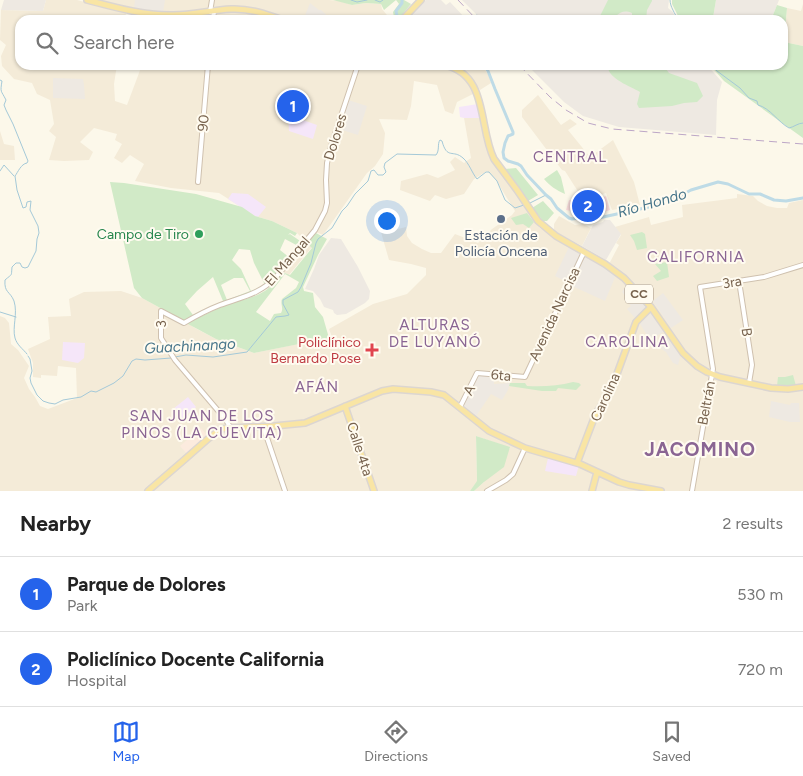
<!DOCTYPE html>
<meta charset="utf-8">
<style>
body{margin:0;font-family:Figtree,sans-serif;background:#f2f2f2;color:#222}
.you{position:absolute;left:386px;top:220px;width:18px;height:18px;margin:-12px;border:4px solid #fff;border-radius:50%;background:#1a73e8;box-shadow:0 0 0 8px #1a73e833}
.badge{display:grid;place-items:center;width:32px;height:32px;border-radius:50%;background:#2563eb;color:#fff;font-size:16px;font-weight:700}
.pin{position:absolute;translate:-50% -50%;border:2px solid #fff;box-shadow:0 1px 5px #0006}
.list{margin:0;padding:0;list-style:none}
h2{display:flex;justify-content:space-between;align-items:center;height:65px;margin:0;padding:0 20px;font-size:21px}
h2 small{font-size:16px;font-weight:400;color:#767676}
.list li{display:grid;grid-template-columns:32px 1fr auto;gap:15px;align-items:center;box-sizing:border-box;height:75px;padding:0 20px;border-top:1px solid #e0e0e0}
.list b{display:block;font-size:19px;white-space:nowrap}
.list p{margin:0;font-size:16px;white-space:nowrap;color:#767676}
.list em{font-size:16px;font-style:normal;color:#767676}
.icon{flex:none;width:28px;height:28px;fill:none;stroke:currentColor;stroke-width:2;stroke-linecap:round;stroke-linejoin:round}
.map{position:relative;flex:none;width:803px;height:491px;overflow:hidden}
.search{position:absolute;background:#fff;box-shadow:0 1px 4px #0004;left:15px;right:15px;top:15px;height:55px;display:flex;align-items:center;gap:12px;box-sizing:border-box;padding:0 18px;border-radius:15px;color:#767676;font-size:19px}
.sheet{height:215px;background:#fff}
nav{display:flex;justify-content:space-around;align-items:center;box-sizing:border-box;height:70px;border-top:1px solid #e0e0e0;background:#fff;font-size:14px;color:#767676}
nav a{display:grid;justify-items:center;gap:2px}
nav .on{color:#2563eb}
.map>svg:first-child{display:block}
.residential{fill:#f4ebd8}
.commercial{fill:#fcebde}
.industrial{fill:#eee9e2}
.education{fill:#f5e6f9}
.medical{fill:#fadddd}
.green{fill:#d1eac7;fill-rule:evenodd}
.lines{fill:none;stroke-linecap:round;stroke-linejoin:round}
.stream{stroke:#a4c9d8;stroke-width:1}
.river{stroke:#bedbe6;stroke-width:3}
.minor-casing{stroke:#cfc1af;stroke-width:6}
.major-casing{stroke:#dcd6d1;stroke-width:8}
.minor{stroke:#fff;stroke-width:4}
.major{stroke:#f9e5a4;stroke-width:5}
.rail{stroke:#bda7c7;stroke-width:1;stroke-dasharray:8 5;stroke-linecap:butt}
.service-dot{fill:#5c6f8a;stroke:#fffbf0;stroke-width:2}
.leisure-dot{fill:#2e9e5b;stroke:#fffbf0;stroke-width:2}
.health-dot{fill:#e0444e;stroke:#fffbf0;stroke-width:2}
.labels{text-anchor:middle;stroke-width:4;stroke-linejoin:round;paint-order:stroke}
.shield{fill:#fffbf0;stroke:#a0907e;stroke-width:1}
.shield-label{font-size:12px;font-weight:bold;fill:#77624d}
.street-label{font-size:14px;fill:#77624d;stroke:#fffbf0}
.leisure-label{font-size:14px;fill:#27864d;stroke:#fffbf0;text-anchor:end}
.service-label{font-size:14px;fill:#4e5e75;stroke:#fffbf0}
.health-label{font-size:14px;fill:#be3a42;stroke:#fffbf0;text-anchor:end}
.neighbourhood-label{font-size:15px;letter-spacing:1px;fill:#8a6593;stroke:#fffbf0}
.water-label{font-size:15px;font-style:italic;fill:#47758a;stroke:#fffbf0}
.district-label{font-size:19px;font-weight:bold;letter-spacing:1px;fill:#8a6593;stroke:#fffbf0}
</style>
<div class="map">
<svg width="803" height="491" viewBox="0 0 803 491">
<rect width="100%" height="100%" fill="#fcf8ea"/>
<path class="residential" d="M 46,0 L 77,0 L 126,13 L 125,20 L 20,20 L 20,65 L 117,65 L 114,84 L 115,101 L 127,105 L 142,65 L 426,65 L 447,68 L 463,76 L 475,93 L 457,102 L 453,114 L 445,111 L 437,85 L 414,81 L 411,106 L 407,120 L 379,119 L 385,133 L 383,154 L 375,166 L 367,173 L 323,235 L 316,232 L 306,242 L 297,233 L 272,221 L 255,216 L 219,193 L 171,188 L 135,181 L 144,164 L 130,155 L 122,163 L 114,158 L 122,144 L 115,140 L 117,134 L 94,128 L 80,142 L 93,152 L 89,160 L 64,161 L 49,160 L 56,137 L 49,131 L 54,124 L 50,100 L 37,94 L 32,83 L 14,79 L 2,66 L 1,56 L 6,45 L 0,40 L 1,10 L 43,11 Z
M 98,0 L 329,0 L 341,1 L 352,5 L 366,3 L 381,4 L 382,9 L 391,20 L 290,20 L 271,13 L 245,7 L 233,6 L 209,8 L 194,12 L 166,12 L 117,5 Z
M 803,4 L 803,46 L 784,42 L 787,8 L 801,11 Z
M 239,11 L 262,15 L 276,20 L 167,20 L 168,19 L 170,18 L 220,12 Z
M 453,65 L 482,65 L 489,76 L 491,83 L 480,90 L 470,76 L 459,67 Z
M 538,95 L 561,125 L 570,119 L 577,124 L 568,130 L 590,157 L 613,140 L 634,182 L 640,205 L 612,210 L 606,193 L 584,201 L 565,171 L 562,170 L 522,117 L 522,110 Z
M 464,118 L 480,118 L 484,140 L 496,165 L 540,228 L 570,247 L 603,266 L 627,284 L 648,308 L 680,354 L 704,374 L 723,380 L 775,390 L 803,388 L 803,491 L 661,491 L 629,485 L 597,472 L 592,491 L 474,491 L 484,482 L 510,448 L 476,436 L 477,482 L 470,491 L 0,491 L 0,316 L 5,318 L 9,323 L 11,344 L 18,350 L 29,366 L 24,378 L 29,389 L 35,397 L 40,406 L 48,409 L 77,398 L 76,368 L 58,366 L 57,376 L 41,375 L 41,378 L 33,377 L 33,363 L 28,349 L 50,339 L 48,317 L 71,316 L 69,299 L 84,292 L 121,291 L 142,298 L 184,321 L 195,328 L 216,339 L 254,353 L 332,337 L 329,329 L 373,304 L 407,294 L 426,275 L 426,268 L 411,264 L 389,260 L 377,218 L 388,215 L 394,230 L 406,227 L 407,236 L 412,243 L 422,249 L 431,253 L 441,253 L 455,234 L 478,243 L 492,229 L 512,215 L 515,211 L 499,185 L 497,181 L 487,171 L 474,179 L 464,194 L 446,199 L 435,195 L 430,201 L 400,190 L 401,181 L 427,174 L 438,178 L 455,170 L 450,162 L 455,157 L 464,163 L 471,158 Z
M 0,131 L 4,144 L 14,146 L 15,160 L 0,160 Z
M 737,194 L 753,196 L 758,201 L 767,206 L 777,208 L 787,208 L 789,203 L 803,200 L 803,385 L 791,388 L 772,385 L 715,374 L 705,369 L 689,357 L 652,304 L 619,270 L 609,264 L 619,245 L 616,243 L 621,235 L 615,227 L 649,217 L 651,225 L 683,217 L 682,205 L 737,198 Z
M 559,216 L 575,225 L 583,224 L 591,228 L 582,246 L 554,231 L 554,224 Z
M 307,243 L 312,247 L 289,275 L 282,272 Z
M 598,473 L 652,491 L 593,491 Z"/>
<path class="commercial" d="M 201,428 L 209,438 L 188,455 L 180,446 Z"/>
<path class="industrial" d="M 4,0 L 46,0 L 43,11 L 1,10 Z
M 135,0 L 165,0 L 163,12 L 134,8 Z
M 426,0 L 441,0 L 446,5 L 450,2 L 467,20 L 407,20 L 419,6 Z
M 462,0 L 669,0 L 668,8 L 673,12 L 676,20 L 482,20 Z
M 716,0 L 779,0 L 771,20 L 728,20 L 713,18 Z
M 310,3 L 319,10 L 321,10 L 332,20 L 307,20 L 304,18 Z
M 527,65 L 707,65 L 722,82 L 717,100 L 716,135 L 619,127 L 583,116 L 564,102 Z
M 53,78 L 83,79 L 84,85 L 85,99 L 53,98 Z
M 348,100 L 367,106 L 358,135 L 339,129 Z
M 604,220 L 610,220 L 621,234 L 606,260 L 582,246 L 593,225 L 603,222 Z
M 331,238 L 341,239 L 358,267 L 370,291 L 369,299 L 365,303 L 346,314 L 337,315 L 334,313 L 333,310 L 324,307 L 320,299 L 313,291 L 305,289 L 314,269 L 319,255 Z
M 569,247 L 581,253 L 567,282 L 555,276 Z
M 584,255 L 603,266 L 616,275 L 605,301 L 570,285 Z
M 627,284 L 648,308 L 635,318 L 627,309 L 631,306 L 624,299 L 626,297 L 622,292 Z
M 663,293 L 683,320 L 671,328 L 653,301 Z
M 652,311 L 665,331 L 650,340 L 639,322 Z
M 669,336 L 681,354 L 678,365 L 673,363 L 666,352 L 660,348 Z
M 478,374 L 494,376 L 494,384 L 510,383 L 508,390 L 502,400 L 491,394 L 476,416 L 462,405 Z
M 771,401 L 790,405 L 791,403 L 799,403 L 800,422 L 790,422 L 769,417 Z"/>
<path class="education" d="M 478,104 L 480,118 L 464,118 L 460,117 L 459,107 Z
M 288,115 L 297,115 L 297,118 L 317,125 L 313,139 L 289,131 Z
M 232,193 L 248,194 L 266,207 L 258,217 L 255,216 L 228,199 Z
M 63,342 L 85,343 L 84,358 L 78,363 L 62,360 Z
M 188,397 L 196,407 L 181,419 L 173,409 Z
M 548,458 L 579,465 L 576,476 L 545,471 Z"/>
<path class="medical" d="M 606,196 L 610,210 L 594,215 L 566,210 L 569,200 L 584,204 Z"/>
<path class="green" d="M 333,0 L 404,0 L 411,4 L 398,20 L 394,20 L 393,19 L 394,17 L 393,12 L 399,4 L 396,0 L 384,10 L 381,4 L 366,3 L 352,5 Z
M 608,0 L 652,0 L 652,1 L 647,10 L 646,20 L 632,20 L 632,13 C 619,8 618,18 608,20 C 603,21 596,20 591,20 L 590,18 L 592,16 L 600,16 Z
M 672,0 L 716,0 L 713,18 L 728,20 L 680,20 L 672,4 Z
M 777,5 L 787,8 L 784,42 L 803,46 L 803,138 L 724,81 L 710,65 L 783,65 L 783,20 L 771,20 Z
M 608,65 L 663,65 L 669,73 L 697,83 L 703,96 L 697,102 L 684,103 L 672,106 L 639,108 L 637,104 L 640,92 C 630,86 606,78 608,65 Z
M 284,97 L 301,102 L 297,115 L 288,115 Z
M 516,168 L 538,195 L 528,201 L 505,169 Z
M 557,170 L 561,177 L 565,194 C 556,190 550,186 544,179 Z
M 110,182 L 124,183 L 196,194 L 242,207 L 255,216 L 272,221 L 297,233 L 295,236 L 290,233 L 288,235 L 290,234 L 303,243 L 300,247 L 285,239 L 280,250 L 290,258 L 275,277 L 265,286 L 184,321 L 142,298 L 134,288 ZM 239,249 L 250,250 L 254,263 L 265,285 L 251,291 L 241,269 L 232,260 ZM 213,277 L 223,301 L 193,315 L 185,304 L 197,291 ZM 234,278 L 243,278 L 250,291 L 227,300 L 221,285 Z
M 543,201 L 554,213 L 547,221 L 543,221 L 532,208 Z
M 527,213 L 534,222 L 529,228 L 523,224 L 516,225 L 511,218 Z
M 642,232 L 645,234 L 647,248 L 637,250 L 634,241 L 630,235 Z
M 316,233 L 327,239 L 318,255 L 303,287 L 304,291 L 313,293 L 315,307 L 323,317 L 329,338 L 254,353 L 216,339 L 188,324 L 187,323 C 200,317 213,310 227,305 C 252,296 267,297 282,272 L 290,275 L 312,248 L 307,243 ZM 285,274 L 299,282 L 296,288 L 282,299 C 280,304 284,308 281,313 L 274,314 L 270,321 L 256,312 Z
M 667,262 L 669,277 L 657,281 L 653,276 L 661,271 L 655,264 Z
M 793,375 L 796,386 L 791,387 L 777,386 L 778,377 L 785,377 Z
M 573,382 L 579,383 L 581,385 L 576,390 L 558,388 L 556,391 L 542,391 L 509,386 L 510,383 L 525,383 L 527,386 C 542,387 558,386 573,382 Z
M 476,436 L 510,447 L 504,467 L 484,482 L 474,491 L 470,491 L 477,481 Z"/>
<g class="lines">
<path class="stream" d="M 351,0 L 357,2 L 367,0
M 375,0 L 380,2 L 383,0
M 670,0 C 670,7 675,13 678,20
M 477,15 L 480,20
M 715,65 L 715,69 L 717,71 L 740,88 L 749,98 L 757,101 L 758,105 C 770,108 778,122 789,128 C 794,127 798,123 803,123
M 0,80 L 2,81 C 0,93 1,90 6,100 L 4,105 L 6,110 L 13,124 L 28,161 L 27,163 C 21,164 18,172 15,176 L 17,190 L 23,208 L 26,207 L 27,202 L 31,201 L 30,210 L 38,226 L 39,233 L 37,239 L 36,251 L 28,267 L 25,268 L 22,267 L 20,263 L 16,263 L 12,267 C 11,277 13,273 5,280 C 4,293 10,291 14,301 C 18,314 12,327 15,338 C 17,345 23,349 27,354
M 0,171 L 4,165 L 14,176
M 530,203 L 546,195
M 0,312 L 16,317
M 28,356 L 30,359 L 32,371 L 30,378 L 31,383 L 37,395 L 43,401 L 49,403 L 55,404 L 63,400 L 81,397 L 91,391 L 96,392 L 114,383 L 123,376 L 132,361 L 136,359 L 145,360 L 171,358
M 175,357 L 186,355 L 213,357 L 247,352 L 276,317 L 285,316 L 289,315 L 283,304 L 283,300 L 298,292 L 301,287 L 311,263 L 316,243 L 318,239 L 332,228 L 342,211 L 347,206 L 355,194 L 368,181 L 371,171 L 374,170 L 378,175 L 383,175 L 386,172 L 384,167 L 385,163 L 397,154 L 436,155 C 440,150 437,144 440,140 L 442,141 C 447,160 453,149 463,158 C 469,163 472,173 477,179 L 486,172 L 489,172 L 497,181 L 505,200 L 515,208 L 524,205"/>
<path class="river" d="M 400,19 L 397,16 L 396,11 L 402,3 L 402,0
M 484,65 L 488,71 L 495,89 L 513,132 L 513,134 L 508,136 L 505,143 L 503,152 L 504,158 L 508,161 L 518,164 L 521,166 L 527,175 L 546,195 L 551,199 L 557,208 L 569,218 L 572,219 L 580,218 L 594,219 L 649,207 L 680,196 L 691,190 L 718,182 L 728,184 L 749,194 L 760,194 L 774,200 L 786,201 L 803,198"/>
<defs>
<path id="minor" d="M 210,12 L 212,0
M 213,20 L 214,11
M 198,182 L 208,65
M 739,281 L 752,365 L 749,383
M 460,407 L 477,373 L 525,377 L 584,252
M 263,426 L 285,491
M 230,427 L 226,420 L 175,360 L 161,338 L 161,311 L 184,323 C 196,316 207,310 220,305 C 241,297 259,295 276,277 L 315,230 L 325,211 L 327,203 L 326,180 L 327,163 L 331,146 L 358,65
M 487,491 L 506,480 L 513,474 L 525,448
M 692,491 L 713,369 L 700,287 L 764,277 L 803,265"/>
<path id="major" d="M 87,0 C 114,7 141,15 170,15 C 190,16 210,10 231,9 C 249,8 266,14 283,20
M 402,20 L 421,0
M 444,65 C 489,74 478,127 494,159 L 517,190 L 538,221 L 556,236 L 605,264 L 624,278 L 651,307 L 683,353 L 697,366 L 707,372 L 720,377 L 771,388 L 788,389 L 803,387
M 345,406 L 374,491
M 577,463 L 596,413 L 610,393 L 636,322 L 651,307
M 148,491 L 184,460 L 209,438 L 221,429 L 229,428 L 274,426 L 305,423 L 382,391 L 393,389 L 431,392 L 444,395 L 489,431 L 525,448 L 580,464 L 619,482 L 629,485 L 661,491
M 592,491 L 597,472"/>
</defs>
<use href="#minor" class="minor-casing"/>
<use href="#major" class="major-casing"/>
<use href="#minor" class="minor"/>
<use href="#major" class="major"/>
<path class="rail" d="M 458,0 L 477,20
M 519,65 L 550,97 L 566,110 L 588,123 L 612,129 L 803,144"/>
</g>
<circle class="service-dot" cx="501" cy="219" r="5"/>
<circle class="leisure-dot" cx="199" cy="234" r="5"/>
<path class="health-dot" d="M369.5 342.5h5v5h5v5h-5v5h-5v-5h-5v-5h5z"/>
<g class="labels">
<rect class="shield" x="625" y="284.5" width="28" height="19" rx="4"/>
<g class="shield-label">
<text x="639" y="298">CC</text>
</g>
<g class="street-label">
<text transform="translate(203 123) rotate(-85)" y="5">90</text>
<text transform="translate(335 137) rotate(-73)" y="5">Dolores</text>
<text transform="translate(287 261) rotate(-49)" y="5">El Mangal</text>
<text transform="translate(732 282) rotate(-9)" y="5">3ra</text>
<text transform="translate(554 314) rotate(-65)" y="5">Avenida Narcisa</text>
<text transform="translate(161 324) rotate(-90)" y="5">3</text>
<text transform="translate(747 332) rotate(82)" y="5">B</text>
<text transform="translate(501 375) rotate(5)" y="5">6ta</text>
<text transform="translate(469 390) rotate(-63)" y="5">A</text>
<text transform="translate(605 397) rotate(-65)" y="5">Carolina</text>
<text transform="translate(706 403) rotate(-80)" y="5">Beltrán</text>
<text transform="translate(360 449) rotate(72)" y="5">Calle 4ta</text>
</g>
<g class="leisure-label">
<text x="189" y="239">Campo de Tiro</text>
</g>
<g class="service-label">
<text x="501" y="240">Estación de<tspan x="501" dy="16">Policía Oncena</tspan></text>
</g>
<g class="health-label">
<text x="361" y="347">Policlínico<tspan x="361" dy="16">Bernardo Pose</tspan></text>
</g>
<g class="neighbourhood-label">
<text x="570" y="162">CENTRAL</text>
<text x="696" y="262">CALIFORNIA</text>
<text x="435" y="330">ALTURAS<tspan x="435" dy="17">DE LUYANÓ</tspan></text>
<text x="627" y="347">CAROLINA</text>
<text x="317" y="392">AFÁN</text>
<text x="202" y="421">SAN JUAN DE LOS<tspan x="202" dy="17">PINOS (LA CUEVITA)</tspan></text>
</g>
<g class="water-label">
<text transform="translate(652 203) rotate(-16)" y="5">Río Hondo</text>
<text transform="translate(190 346) rotate(-3)" y="5">Guachinango</text>
</g>
<g class="district-label">
<text x="700" y="456">JACOMINO</text>
</g>
</g>
</svg>
<div class="you"></div>
<div class="pin badge" style="left:293px;top:106px">1</div>
<div class="pin badge" style="left:588px;top:206px">2</div>
<div class="search"><svg class="icon" aria-label="search" viewBox="0 0 24 24"><circle cx="10" cy="10" r="6"/><path d="M15 15l6 6"/></svg>Search here</div>
</div>
<section class="sheet">
<h2>Nearby<small>2 results</small></h2>
<ul class="list">
<li><span class="badge">1</span><div><b>Parque de Dolores</b><p>Park</p></div><em>530 m</em></li>
<li><span class="badge">2</span><div><b>Policlínico Docente California</b><p>Hospital</p></div><em>720 m</em></li>
</ul>
</section>
<nav>
<a class="on"><svg class="icon" aria-label="map" viewBox="0 0 24 24"><path d="M3 6l6-2 6 2 6-2v14l-6 2-6-2-6 2zM9 4v14M15 6v14"/></svg>Map</a>
<a><svg class="icon" aria-label="directions" viewBox="0 0 24 24"><path d="M12 3l9 9-9 9-9-9zM9 14v-3h6M13 9l2 2-2 2"/></svg>Directions</a>
<a><svg class="icon" aria-label="saved" viewBox="0 0 24 24"><path d="M7 4h10v16l-5-4-5 4z"/></svg>Saved</a>
</nav>
